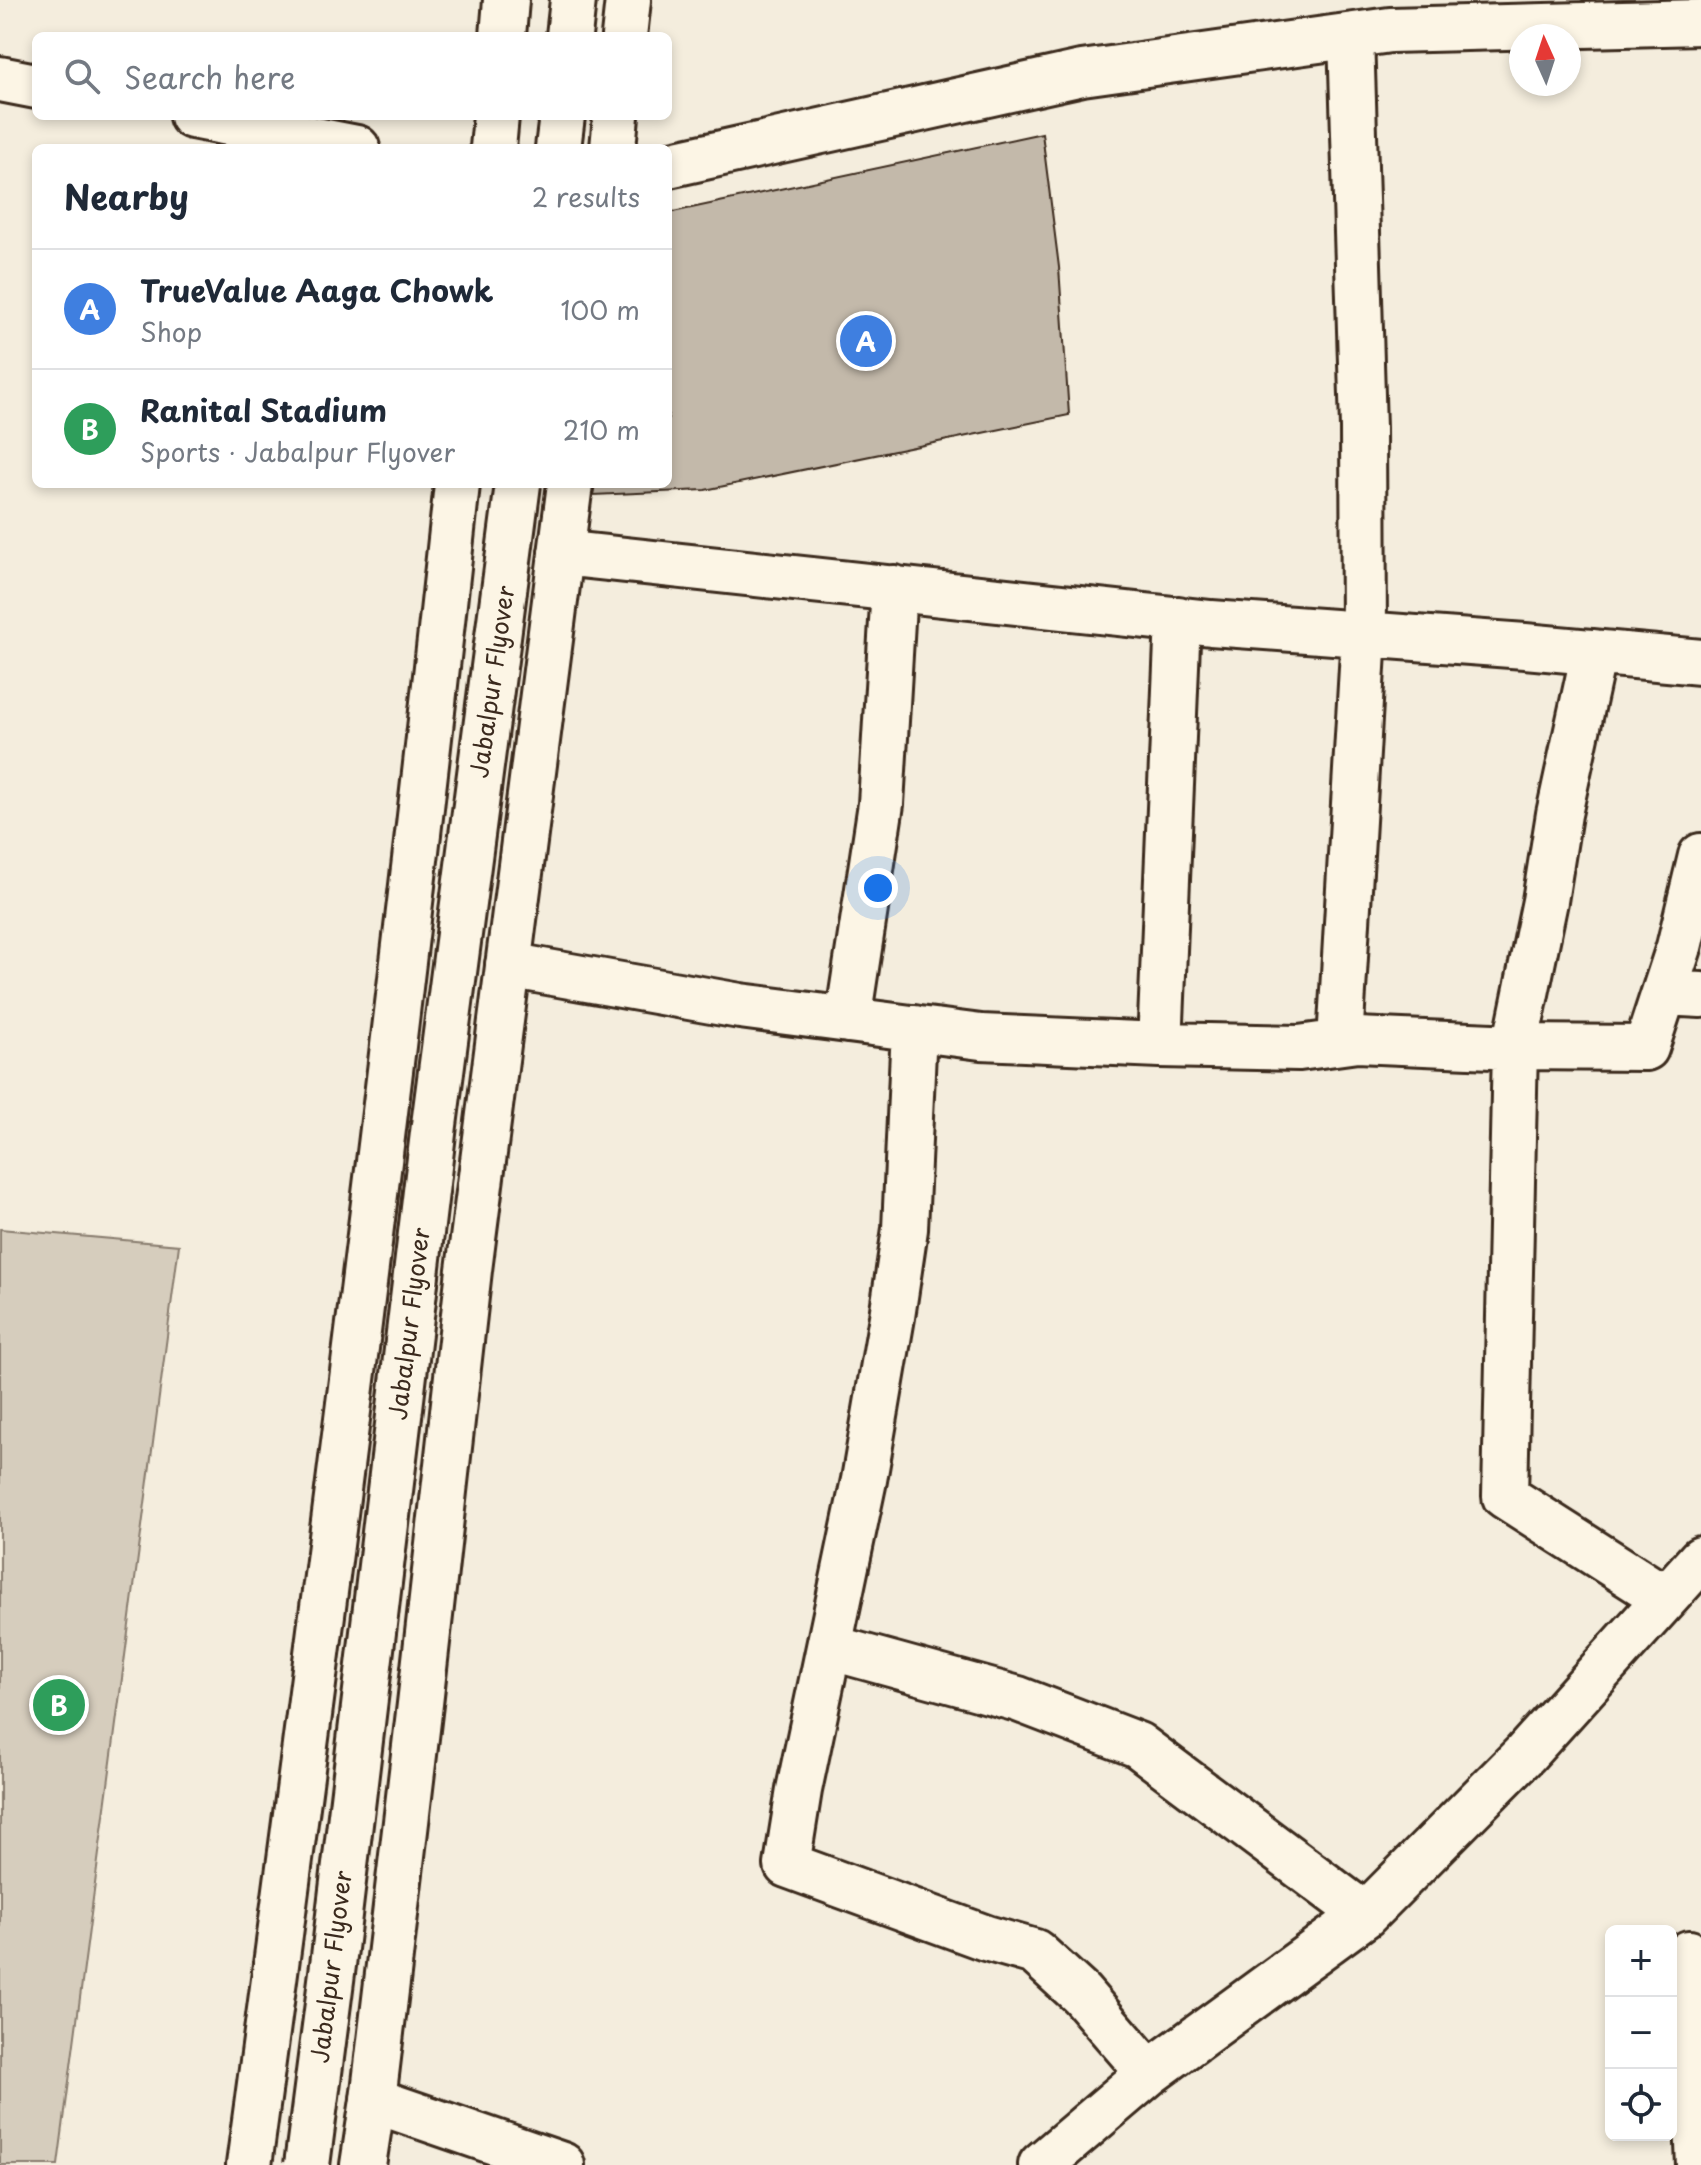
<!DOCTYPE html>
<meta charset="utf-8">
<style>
body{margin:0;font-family:"Playpen Sans",sans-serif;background:#f6f6f7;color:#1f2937}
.controls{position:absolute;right:24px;bottom:24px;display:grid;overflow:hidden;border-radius:12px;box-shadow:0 4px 12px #0003}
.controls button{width:72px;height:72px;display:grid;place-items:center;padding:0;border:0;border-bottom:2px solid #e0e1e3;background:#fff;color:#1f2937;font:40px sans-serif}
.compass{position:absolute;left:1509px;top:24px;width:72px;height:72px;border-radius:50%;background:#fff;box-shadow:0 4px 12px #0003;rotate:357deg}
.you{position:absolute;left:878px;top:888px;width:28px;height:28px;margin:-20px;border:6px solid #fff;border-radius:50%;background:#1a73e8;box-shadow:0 0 0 12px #1a73e833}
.badge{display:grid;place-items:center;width:52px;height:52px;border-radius:50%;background:#db2777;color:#fff;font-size:26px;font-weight:700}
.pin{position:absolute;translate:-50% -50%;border:4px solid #fff;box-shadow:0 2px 8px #0006}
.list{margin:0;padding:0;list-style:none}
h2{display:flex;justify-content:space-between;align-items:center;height:104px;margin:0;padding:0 32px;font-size:34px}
h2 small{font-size:26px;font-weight:400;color:#747a83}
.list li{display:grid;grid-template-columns:52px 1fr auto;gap:24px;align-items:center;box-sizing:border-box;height:120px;padding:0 32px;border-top:2px solid #e0e1e3}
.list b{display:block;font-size:30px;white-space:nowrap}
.list p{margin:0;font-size:26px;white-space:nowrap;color:#747a83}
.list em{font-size:26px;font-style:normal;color:#747a83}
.icon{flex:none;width:44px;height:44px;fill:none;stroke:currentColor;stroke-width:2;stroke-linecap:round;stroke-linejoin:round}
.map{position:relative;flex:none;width:1701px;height:2165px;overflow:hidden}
.search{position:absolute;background:#fff;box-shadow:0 4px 12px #0003;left:32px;top:32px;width:640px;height:88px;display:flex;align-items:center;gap:20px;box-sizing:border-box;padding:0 28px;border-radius:12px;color:#747a83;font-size:30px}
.panel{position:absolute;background:#fff;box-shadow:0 4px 12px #0003;left:32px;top:144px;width:640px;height:344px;border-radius:12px}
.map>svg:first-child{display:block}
.green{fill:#d6cdbd;stroke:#887c6e;stroke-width:2}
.building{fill:#c3b9aa;stroke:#3b2a1e;stroke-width:2}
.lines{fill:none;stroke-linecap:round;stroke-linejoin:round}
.minor-casing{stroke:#3b2a1e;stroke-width:50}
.major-casing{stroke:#3b2a1e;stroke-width:50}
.minor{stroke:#fcf5e5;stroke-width:44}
.major{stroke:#fcf5e5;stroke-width:44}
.major-bridge-casing{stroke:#3b2a1e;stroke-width:50;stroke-linecap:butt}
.major-bridge{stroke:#fcf5e5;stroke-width:44}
.labels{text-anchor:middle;stroke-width:8;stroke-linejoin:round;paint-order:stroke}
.street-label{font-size:24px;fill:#3b2a1e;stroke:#fcf5e5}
</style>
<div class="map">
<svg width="1701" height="2165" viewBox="0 0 1701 2165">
<rect width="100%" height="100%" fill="#f4eddd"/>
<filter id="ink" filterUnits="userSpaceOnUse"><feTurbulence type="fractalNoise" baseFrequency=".0125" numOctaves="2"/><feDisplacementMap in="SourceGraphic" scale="16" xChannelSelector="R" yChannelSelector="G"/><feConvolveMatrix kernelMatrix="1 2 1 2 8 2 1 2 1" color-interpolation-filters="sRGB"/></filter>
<g filter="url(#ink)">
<path class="green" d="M 0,1229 L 179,1245 L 58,2165 L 0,2165 Z"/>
<path class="building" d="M 1042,133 L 1059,267 L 1069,415 L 705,490 L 593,495 L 595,484 L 668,484 L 668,213 Z"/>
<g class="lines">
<defs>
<path id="minor" d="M 0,79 L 36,86
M 192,116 L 357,148
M 668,165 L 1082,73 L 1390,30 L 1701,22
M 561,553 L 1211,623 L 1525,646 L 1701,662
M 1594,652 L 1559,814 L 1545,901 L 1515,1047 L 1505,1496 L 1665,1598
M 508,965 L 740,1006 L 981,1037 L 1160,1045 L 1299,1048 L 1357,1040 L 1515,1047 L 1646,1048 L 1679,947 L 1701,856
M 1664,993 L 1701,995
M 848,1020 L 881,804 L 894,588
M 914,1028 L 905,1229 L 892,1317 L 864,1480 L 799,1790 L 787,1865 L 986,1938 L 1035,1952 L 1081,1994 L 1149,2073
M 1340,1042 L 1364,634 L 1363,428 L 1351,36
M 1160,1045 L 1178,619
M 829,1647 L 1018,1699 L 1138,1745 L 1365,1915
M 1689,1953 L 1699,2165
M 373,2100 L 562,2165
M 1041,2165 L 1149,2073 L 1365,1915 L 1525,1754 L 1701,1559"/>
<path id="major" d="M 503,36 L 506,0
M 569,36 L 573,0
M 624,36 L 628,0
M 493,148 L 496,116
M 558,148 L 562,116
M 613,148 L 616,116
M 249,2165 C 325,1606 397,1045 457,484
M 363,2165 L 373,2100 L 420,1704 L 469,1270 L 570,484"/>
</defs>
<use href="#minor" class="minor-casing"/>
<use href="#major" class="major-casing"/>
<use href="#minor" class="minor"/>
<use href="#major" class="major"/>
<defs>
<path id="major-bridge" d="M 307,2165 L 333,1965 L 434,1125 L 518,484"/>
</defs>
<use href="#major-bridge" class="major-bridge-casing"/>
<use href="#major-bridge" class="major-bridge"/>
</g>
</g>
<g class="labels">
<g class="street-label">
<text transform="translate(493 682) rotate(-82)" y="8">Jabalpur Flyover</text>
<text transform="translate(410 1324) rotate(-83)" y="8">Jabalpur Flyover</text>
<text transform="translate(332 1967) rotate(-83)" y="8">Jabalpur Flyover</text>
</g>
</g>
</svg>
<div class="controls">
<button>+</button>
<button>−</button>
<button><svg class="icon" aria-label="locate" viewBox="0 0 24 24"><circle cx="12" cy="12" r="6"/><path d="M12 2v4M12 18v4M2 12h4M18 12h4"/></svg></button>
</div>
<svg class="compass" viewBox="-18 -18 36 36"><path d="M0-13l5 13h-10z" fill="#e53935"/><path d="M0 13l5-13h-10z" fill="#747a83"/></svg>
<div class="you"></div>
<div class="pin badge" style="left:866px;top:341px;background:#3f7fe0">A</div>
<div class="pin badge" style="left:59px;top:1705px;background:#2e9e5b">B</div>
<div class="search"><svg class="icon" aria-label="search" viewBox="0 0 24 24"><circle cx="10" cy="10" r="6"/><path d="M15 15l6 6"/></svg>Search here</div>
<section class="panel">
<h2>Nearby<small>2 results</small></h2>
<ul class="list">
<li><span class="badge" style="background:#3f7fe0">A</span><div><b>TrueValue Aaga Chowk</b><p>Shop</p></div><em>100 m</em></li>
<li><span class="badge" style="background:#2e9e5b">B</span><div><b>Ranital Stadium</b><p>Sports · Jabalpur Flyover</p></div><em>210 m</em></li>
</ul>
</section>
</div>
